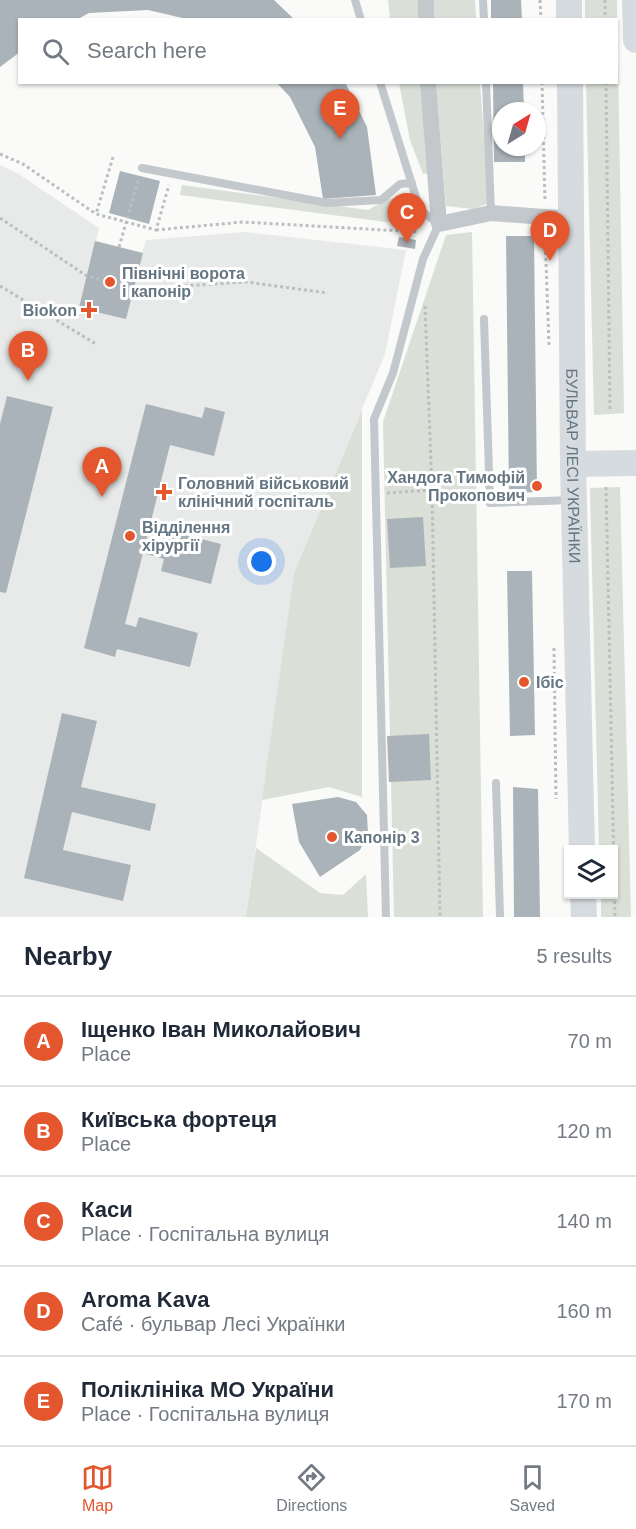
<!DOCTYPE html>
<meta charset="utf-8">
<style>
body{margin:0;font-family:Arial,sans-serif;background:#f2f2f3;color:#1f2937}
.controls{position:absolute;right:18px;bottom:18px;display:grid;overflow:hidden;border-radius:0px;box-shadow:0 2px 4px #0004}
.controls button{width:54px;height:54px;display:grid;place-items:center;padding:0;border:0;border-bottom:2px solid #e0e1e3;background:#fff;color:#1f2937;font:30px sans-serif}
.compass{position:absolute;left:492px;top:102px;width:54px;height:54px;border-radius:50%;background:#fff;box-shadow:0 2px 4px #0004;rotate:37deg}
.you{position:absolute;left:262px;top:562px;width:21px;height:21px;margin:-15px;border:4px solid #fff;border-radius:50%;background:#1a73e8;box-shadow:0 0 0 9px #1a73e833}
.badge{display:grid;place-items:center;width:39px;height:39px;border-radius:50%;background:#e4572e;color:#fff;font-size:20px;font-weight:700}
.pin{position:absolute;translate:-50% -50px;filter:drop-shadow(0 2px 3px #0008)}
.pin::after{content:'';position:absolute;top:32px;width:21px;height:18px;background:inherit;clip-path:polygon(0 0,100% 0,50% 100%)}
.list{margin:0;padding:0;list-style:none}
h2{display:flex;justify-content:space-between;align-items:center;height:78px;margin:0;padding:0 24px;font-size:26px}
h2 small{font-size:20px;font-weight:400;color:#747a83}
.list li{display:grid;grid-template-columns:39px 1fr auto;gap:18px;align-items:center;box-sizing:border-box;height:90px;padding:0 24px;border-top:2px solid #e0e1e3}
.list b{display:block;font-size:22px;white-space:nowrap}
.list p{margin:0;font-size:20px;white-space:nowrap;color:#747a83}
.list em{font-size:20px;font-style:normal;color:#747a83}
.icon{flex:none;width:33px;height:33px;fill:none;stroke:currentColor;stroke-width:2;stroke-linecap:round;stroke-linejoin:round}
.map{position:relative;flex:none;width:636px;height:917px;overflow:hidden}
.search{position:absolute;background:#fff;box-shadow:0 2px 4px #0004;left:18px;right:18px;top:18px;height:66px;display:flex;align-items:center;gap:15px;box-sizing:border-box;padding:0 21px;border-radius:0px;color:#747a83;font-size:22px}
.sheet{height:528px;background:#fff}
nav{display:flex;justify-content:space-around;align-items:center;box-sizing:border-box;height:84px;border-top:2px solid #e0e1e3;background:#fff;font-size:16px;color:#747a83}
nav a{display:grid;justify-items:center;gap:3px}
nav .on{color:#e4572e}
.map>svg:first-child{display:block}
.built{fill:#e8e9e9}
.green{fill:#dadfd7}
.building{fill:#aab3b9}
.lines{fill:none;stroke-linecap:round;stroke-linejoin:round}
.path{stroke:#bbbfc2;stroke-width:3;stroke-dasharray:3 3;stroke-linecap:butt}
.service{stroke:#c3c8cc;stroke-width:8}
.minor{stroke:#c3c8cc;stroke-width:16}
.primary{stroke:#d6dbdf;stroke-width:26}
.poi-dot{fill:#e4572e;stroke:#fff;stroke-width:2}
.labels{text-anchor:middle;stroke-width:6;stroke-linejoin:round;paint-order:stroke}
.poi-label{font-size:16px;font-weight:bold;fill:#657683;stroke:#fff;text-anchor:start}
.street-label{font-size:16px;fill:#657683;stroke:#fff}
</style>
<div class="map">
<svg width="636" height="917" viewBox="0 0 636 917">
<rect width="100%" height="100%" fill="#fafaf8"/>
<path class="built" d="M 0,165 L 17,173 L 99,228 L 96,241 L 142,253 L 146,240 L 244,232 L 406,250 L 385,354 L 294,573 L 246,917 L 0,917 Z"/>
<path class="green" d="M 388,0 L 422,0 L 422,19 L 390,19 Z
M 434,0 L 475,0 L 476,19 L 434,20 Z
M 585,0 L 617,0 L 624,413 L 594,415 L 586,83 L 616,82 L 616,20 L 585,19 Z
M 399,83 L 424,83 L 431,173 L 423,174 L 410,140 Z
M 436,83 L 480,83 L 489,203 L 473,209 L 446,206 Z
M 182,185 L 368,210 L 388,199 L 397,198 L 411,211 L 409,225 L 180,195 Z
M 472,232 L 483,917 L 394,917 L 383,422 L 446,235 Z
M 362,410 L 362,797 L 329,787 L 262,800 L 294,573 Z
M 620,487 L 631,917 L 601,917 L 601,895 L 614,894 L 614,850 L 599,849 L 590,488 Z
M 256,848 L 320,893 L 343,895 L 366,874 L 368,917 L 246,917 Z"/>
<path class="building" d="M 0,0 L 274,0 L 295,20 L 191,20 L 148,10 L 89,13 L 76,20 L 20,20 L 20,52 L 0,67 Z
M 491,0 L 521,0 L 522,20 L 491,20 Z
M 276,82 L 345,82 L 367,127 L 376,195 L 323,199 L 315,147 L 290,97 Z
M 493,82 L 523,82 L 524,111 L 501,111 L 501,147 L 525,147 L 525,162 L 494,162 Z
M 120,171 L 160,181 L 149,224 L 109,213 Z
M 506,236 L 534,236 L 537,492 L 509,493 Z
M 399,237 L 416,240 L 415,249 L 397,246 Z
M 95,241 L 143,253 L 126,319 L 79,308 Z
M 7,396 L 53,407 L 6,593 L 0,592 L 0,424 Z
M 146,404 L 202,418 L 205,407 L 225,412 L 214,456 L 170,445 L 146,541 L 166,546 L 170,531 L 221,544 L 211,584 L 161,571 L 164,559 L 143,553 L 125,624 L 136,627 L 139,617 L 198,633 L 190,667 L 117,649 L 115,657 L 84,648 Z
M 423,517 L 426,566 L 390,568 L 387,519 Z
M 507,571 L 532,571 L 535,735 L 510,736 Z
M 62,713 L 97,721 L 81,787 L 156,804 L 150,831 L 72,812 L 63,850 L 131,865 L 123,901 L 24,878 Z
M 429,734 L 431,780 L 389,782 L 387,736 Z
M 513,787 L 538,789 L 540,917 L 514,917 Z
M 338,797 L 356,802 L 367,815 L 368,833 L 360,850 L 320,877 L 299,842 L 292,804 Z"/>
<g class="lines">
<path class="path" d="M 540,0 L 541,20
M 605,0 L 605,20
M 542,82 L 545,201
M 606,82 L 610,411
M 0,154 L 23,164 L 96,214
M 113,157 L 96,214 L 156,230 L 169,185
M 0,218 L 87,276 L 134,289 L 246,282 L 328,293
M 156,230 L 243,222 L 419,232
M 545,234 L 549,345
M 119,247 L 139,178
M 0,286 L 96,344
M 425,306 L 432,490
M 606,487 L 615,917
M 387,493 L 432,490 L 440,917
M 554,648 L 556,799"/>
<path class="service" d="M 355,0 L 361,20
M 483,0 L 484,20
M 380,82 L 420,210 L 439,224 L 423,259 L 393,373 L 374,419 L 386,917
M 486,82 L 491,213
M 142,168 L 327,203 L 381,200 L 400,184 L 412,183
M 484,319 L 490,503 L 571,500
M 496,783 L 500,917"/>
<path class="minor" d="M 426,20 L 426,0
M 428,82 L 439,224 L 491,213 L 571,219"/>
<g class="primary">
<path d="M 569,0 L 569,20"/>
<path d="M 635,0 L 636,40"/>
<path id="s1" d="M 570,82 L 573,464 L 582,850"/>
<path d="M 573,464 L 636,463"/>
<path d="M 583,894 L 584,917"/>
</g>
</g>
<g class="poi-dot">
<circle cx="110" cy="282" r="6"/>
<path d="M86 301h6v6h6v6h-6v6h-6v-6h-6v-6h6z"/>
<circle cx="537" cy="486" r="6"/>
<path d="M161 483h6v6h6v6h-6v6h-6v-6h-6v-6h6z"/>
<circle cx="130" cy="536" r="6"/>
<circle cx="524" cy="682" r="6"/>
<circle cx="332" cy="837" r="6"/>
</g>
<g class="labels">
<g class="poi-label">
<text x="122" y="279">Північні ворота<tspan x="122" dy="18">і капонір</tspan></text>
<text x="77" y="316" text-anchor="end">Biokon</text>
<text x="525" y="483" text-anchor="end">Хандога Тимофій<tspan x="525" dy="18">Прокопович</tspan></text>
<text x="178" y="489">Головний військовий<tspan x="178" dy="18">клінічний госпіталь</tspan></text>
<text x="142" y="533">Відділення<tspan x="142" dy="18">хірургії</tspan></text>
<text x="536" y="688">Ібіс</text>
<text x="344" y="843">Капонір 3</text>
</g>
<g class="street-label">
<text dy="6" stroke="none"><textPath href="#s1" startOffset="384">БУЛЬВАР ЛЕСІ УКРАЇНКИ</textPath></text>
</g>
</g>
</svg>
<div class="controls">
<button><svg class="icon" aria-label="layers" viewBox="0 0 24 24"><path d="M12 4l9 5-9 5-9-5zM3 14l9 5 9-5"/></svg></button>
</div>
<svg class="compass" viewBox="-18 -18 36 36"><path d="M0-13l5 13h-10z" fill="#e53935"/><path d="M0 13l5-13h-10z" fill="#747a83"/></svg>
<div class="you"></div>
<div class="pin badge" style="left:102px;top:497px">A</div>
<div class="pin badge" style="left:28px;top:381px">B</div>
<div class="pin badge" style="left:407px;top:243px">C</div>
<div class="pin badge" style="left:550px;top:261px">D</div>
<div class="pin badge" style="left:340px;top:139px">E</div>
<div class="search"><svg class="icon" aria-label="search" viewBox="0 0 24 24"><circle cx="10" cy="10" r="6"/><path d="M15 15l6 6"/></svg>Search here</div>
</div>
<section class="sheet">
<h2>Nearby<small>5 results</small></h2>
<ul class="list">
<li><span class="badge">A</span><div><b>Іщенко Іван Миколайович</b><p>Place</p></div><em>70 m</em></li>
<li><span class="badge">B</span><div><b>Київська фортеця</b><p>Place</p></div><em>120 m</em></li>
<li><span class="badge">C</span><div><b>Каси</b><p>Place · Госпітальна вулиця</p></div><em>140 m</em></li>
<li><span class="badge">D</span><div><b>Aroma Kava</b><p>Café · бульвар Лесі Українки</p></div><em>160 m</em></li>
<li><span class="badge">E</span><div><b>Поліклініка МО України</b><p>Place · Госпітальна вулиця</p></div><em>170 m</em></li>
</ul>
</section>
<nav>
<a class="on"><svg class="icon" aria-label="map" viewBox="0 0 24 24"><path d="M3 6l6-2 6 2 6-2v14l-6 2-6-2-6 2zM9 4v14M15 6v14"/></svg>Map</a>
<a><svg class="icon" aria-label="directions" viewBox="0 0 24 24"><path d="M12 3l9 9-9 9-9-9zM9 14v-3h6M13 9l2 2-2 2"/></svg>Directions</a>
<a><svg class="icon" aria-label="saved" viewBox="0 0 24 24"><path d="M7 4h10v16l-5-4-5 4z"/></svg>Saved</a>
</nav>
